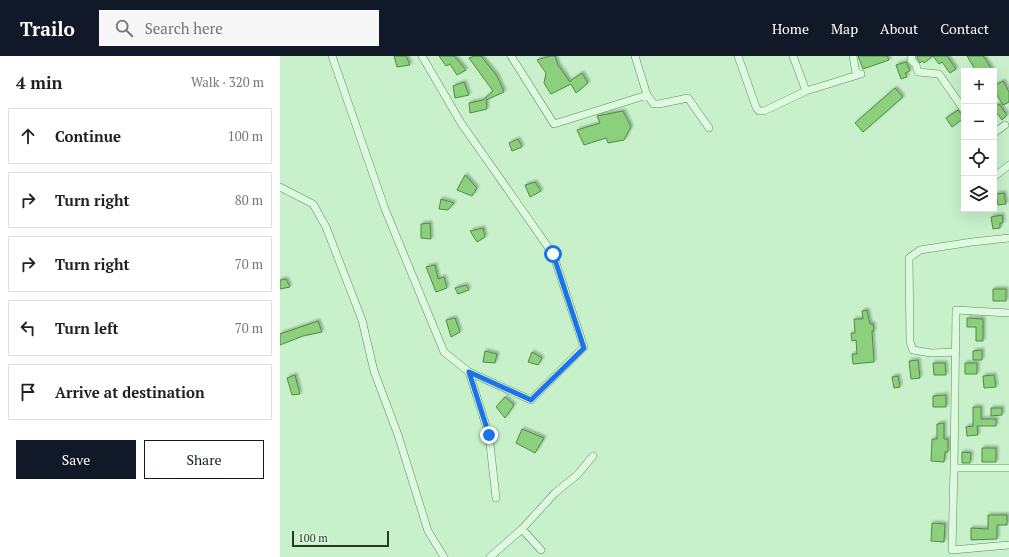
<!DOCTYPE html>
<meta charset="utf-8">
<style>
body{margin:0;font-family:"PT Serif",serif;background:#f6f6f6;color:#202124}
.controls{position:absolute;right:12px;top:12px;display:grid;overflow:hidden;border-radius:0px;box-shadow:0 4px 16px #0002}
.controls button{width:36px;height:36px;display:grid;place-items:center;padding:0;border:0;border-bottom:1px solid #e0e0e0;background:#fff;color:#202124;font:20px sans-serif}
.scale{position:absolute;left:12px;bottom:10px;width:97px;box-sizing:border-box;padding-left:4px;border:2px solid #233c20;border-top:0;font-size:11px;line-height:14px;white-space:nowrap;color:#233c20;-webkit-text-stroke:3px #d8f7db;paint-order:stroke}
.stop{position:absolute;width:12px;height:12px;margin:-9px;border:3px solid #1a73e8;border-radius:50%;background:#fff}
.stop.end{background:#1a73e8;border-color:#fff;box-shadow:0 1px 4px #0008}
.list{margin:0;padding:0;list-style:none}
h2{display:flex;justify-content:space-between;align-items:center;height:52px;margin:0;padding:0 16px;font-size:17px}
h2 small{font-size:13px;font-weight:400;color:#757577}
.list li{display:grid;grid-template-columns:26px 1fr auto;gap:12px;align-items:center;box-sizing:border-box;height:56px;margin:0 8px 8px;padding:0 8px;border:1px solid #e0e0e0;border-radius:0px}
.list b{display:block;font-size:15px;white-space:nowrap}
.list em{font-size:13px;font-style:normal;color:#757577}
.actions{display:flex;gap:8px;padding:12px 16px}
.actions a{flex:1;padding:9px 0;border:1px solid #111827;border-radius:0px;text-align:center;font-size:14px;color:#111827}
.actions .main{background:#111827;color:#fff}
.icon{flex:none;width:22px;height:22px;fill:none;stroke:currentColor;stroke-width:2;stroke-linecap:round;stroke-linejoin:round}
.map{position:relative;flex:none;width:729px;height:501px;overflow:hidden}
header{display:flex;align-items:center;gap:24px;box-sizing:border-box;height:56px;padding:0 20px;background:#111827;color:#fff}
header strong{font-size:19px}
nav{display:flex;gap:22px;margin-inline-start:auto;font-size:14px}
.search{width:280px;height:36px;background:#f6f6f6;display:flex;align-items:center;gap:10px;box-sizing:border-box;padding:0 14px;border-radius:0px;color:#757577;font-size:15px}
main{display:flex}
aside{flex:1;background:#fff}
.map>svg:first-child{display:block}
.building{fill:#8ccf7d;stroke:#518c41;filter:url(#shadow)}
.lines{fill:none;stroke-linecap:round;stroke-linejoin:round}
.minor-casing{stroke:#608c5c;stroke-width:8}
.minor{stroke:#dcfade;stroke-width:7}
.route{stroke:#1a73e8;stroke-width:5}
</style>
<header>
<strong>Trailo</strong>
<div class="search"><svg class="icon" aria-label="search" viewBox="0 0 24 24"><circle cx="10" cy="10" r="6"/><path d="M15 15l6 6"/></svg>Search here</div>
<nav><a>Home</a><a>Map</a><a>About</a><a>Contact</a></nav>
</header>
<main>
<aside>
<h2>4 min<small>Walk · 320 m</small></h2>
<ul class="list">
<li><svg class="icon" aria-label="ahead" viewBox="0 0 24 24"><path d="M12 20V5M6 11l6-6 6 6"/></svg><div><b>Continue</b></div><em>100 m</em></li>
<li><svg class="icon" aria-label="right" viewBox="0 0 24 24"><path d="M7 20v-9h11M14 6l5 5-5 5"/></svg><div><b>Turn right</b></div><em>80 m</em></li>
<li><svg class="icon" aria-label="right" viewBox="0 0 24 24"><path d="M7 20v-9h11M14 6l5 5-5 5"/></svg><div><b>Turn right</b></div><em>70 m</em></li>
<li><svg class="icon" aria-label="left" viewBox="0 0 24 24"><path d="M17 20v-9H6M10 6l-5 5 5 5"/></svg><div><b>Turn left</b></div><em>70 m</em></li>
<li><svg class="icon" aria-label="arrive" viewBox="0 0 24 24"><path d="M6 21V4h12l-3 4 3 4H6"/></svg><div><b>Arrive at destination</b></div></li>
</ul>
<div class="actions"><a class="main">Save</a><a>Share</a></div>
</aside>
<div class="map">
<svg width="729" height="501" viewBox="0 0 729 501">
<defs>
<filter id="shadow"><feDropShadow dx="2" dy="-2" stdDeviation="1" flood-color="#0004"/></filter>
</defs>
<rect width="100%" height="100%" fill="#c8f0cb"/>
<path class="building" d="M 114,0 L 126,0 L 130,9 L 117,11 Z
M 159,0 L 174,0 L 186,14 L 177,19 L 170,8 L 166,10 Z
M 195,0 L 201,0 L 217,20 L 224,36 L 206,44 L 207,53 L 190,57 L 189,47 L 203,44 L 213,35 L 189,2 Z
M 270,0 L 275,0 L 278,9 L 290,26 L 290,25 L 302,17 L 308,27 L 296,37 L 291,28 L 271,38 L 264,27 L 266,17 L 257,4 Z
M 578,0 L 607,0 L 609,4 L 583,13 Z
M 637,0 L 653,0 L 644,7 L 642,5 L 640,7 L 637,2 Z
M 653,0 L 667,0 L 676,13 L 670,17 L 662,6 L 659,8 Z
M 687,0 L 703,0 L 713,15 L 696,15 Z
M 626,6 L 630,15 L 625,17 L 627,21 L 621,23 L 616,9 Z
M 723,25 L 729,36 L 729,46 L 723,49 L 714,34 L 714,30 Z
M 184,26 L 189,39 L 175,42 L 173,30 Z
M 615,32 L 623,41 L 583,76 L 575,67 Z
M 719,48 L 727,59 L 722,64 L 714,53 L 714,51 Z
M 678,54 L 684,62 L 672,71 L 666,62 Z
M 343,55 L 351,71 L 344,84 L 328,87 L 326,82 L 304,89 L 297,74 L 320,67 L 317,60 Z
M 238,83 L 242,91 L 232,95 L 229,87 Z
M 185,119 L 197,132 L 192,140 L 177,134 Z
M 255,126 L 261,135 L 250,141 L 245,129 Z
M 724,137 L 726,148 L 718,149 L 716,138 Z
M 161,143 L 174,147 L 168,154 L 159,153 Z
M 722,159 L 723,167 L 720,167 L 720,172 L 713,173 L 711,161 Z
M 150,167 L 151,183 L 141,182 L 141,168 Z
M 203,172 L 205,181 L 197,186 L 190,175 Z
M 155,209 L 158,223 L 164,221 L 167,232 L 156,236 L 146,211 Z
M 6,223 L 10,231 L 0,233 L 0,224 Z
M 186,229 L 189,234 L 178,238 L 175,232 Z
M 713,233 L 726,233 L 726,245 L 713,245 Z
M 587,254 L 590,268 L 593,268 L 594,275 L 592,275 L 594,306 L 573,308 L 572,298 L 577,298 L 576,284 L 572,285 L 571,277 L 575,277 L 574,263 L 583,263 L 582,255 Z
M 175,262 L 180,276 L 171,281 L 166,264 Z
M 687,262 L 703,263 L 703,285 L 696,285 L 696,271 L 687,271 Z
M 38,265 L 42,276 L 23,280 L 0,289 L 0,278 Z
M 702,294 L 702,304 L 693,304 L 693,295 Z
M 205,295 L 217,298 L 215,307 L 203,306 Z
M 252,296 L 262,302 L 258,309 L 248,306 Z
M 638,304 L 640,322 L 631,323 L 629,305 Z
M 653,307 L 665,307 L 666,319 L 654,319 Z
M 685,307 L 697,307 L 697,318 L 685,318 Z
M 15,319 L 20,338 L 12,339 L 7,322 Z
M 714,319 L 716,331 L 704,332 L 703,320 Z
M 618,320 L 620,331 L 614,332 L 612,321 Z
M 666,339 L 666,351 L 653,351 L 653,340 Z
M 225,341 L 234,349 L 225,362 L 216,351 Z
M 693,351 L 701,351 L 701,363 L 716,363 L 716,370 L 697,370 L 698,379 L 687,380 L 686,371 L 693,370 Z
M 711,352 L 722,352 L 722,359 L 711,360 Z
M 664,367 L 664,383 L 668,383 L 668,396 L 665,396 L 664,406 L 651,405 L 652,383 L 657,383 L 657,368 Z
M 242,373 L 264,382 L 255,397 L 236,387 Z
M 702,392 L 716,392 L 716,406 L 702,406 Z
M 682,396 L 691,397 L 690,407 L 682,407 Z
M 708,459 L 727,459 L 727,469 L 717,469 L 717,483 L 691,484 L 691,472 L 708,473 Z
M 652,467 L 665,468 L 664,486 L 651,485 Z"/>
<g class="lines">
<defs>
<path id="minor" d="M 52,0 L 105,153 L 164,296 L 189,316 L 251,344 L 304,291 L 273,198 L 181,67 L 142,0
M 231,0 L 274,68 L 367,39 L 355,0
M 458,0 L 476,51 L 479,55 L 484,55 L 526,35 L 581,18
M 513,0 L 526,35
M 573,0 L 576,17 L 581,18
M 632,0 L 631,4 L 636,9 L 638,16 L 659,18 L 684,54
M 367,39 L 374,48 L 379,48 L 408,42 L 429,72
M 714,77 L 725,69
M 714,121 L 729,109
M 0,131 L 33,148 L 46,171 L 82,264 L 94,315 L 118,379 L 148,475 L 164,501
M 729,257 L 676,254 L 674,412 L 729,412
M 676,296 L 651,297 L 633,294 L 630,286 L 629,202 L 640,194 L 692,186 L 729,182
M 189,316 L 209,379 L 216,442
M 674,412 L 672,494 L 729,489
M 242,473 L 261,494
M 210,501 L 242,473 L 275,437 L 297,419 L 313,400"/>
</defs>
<use href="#minor" class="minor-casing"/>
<use href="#minor" class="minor"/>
</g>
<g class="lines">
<path class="route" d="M 209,379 L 189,316 L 251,344 L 304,292 L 273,198"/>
</g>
</svg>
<div class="controls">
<button>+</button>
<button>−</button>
<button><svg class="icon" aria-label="locate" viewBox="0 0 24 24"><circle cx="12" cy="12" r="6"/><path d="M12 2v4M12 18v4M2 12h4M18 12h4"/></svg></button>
<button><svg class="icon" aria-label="layers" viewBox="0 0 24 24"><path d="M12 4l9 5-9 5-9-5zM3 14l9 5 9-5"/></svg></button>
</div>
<div class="scale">100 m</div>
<div class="stop" style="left:273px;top:198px"></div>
<div class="stop end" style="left:209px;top:379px"></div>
</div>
</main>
